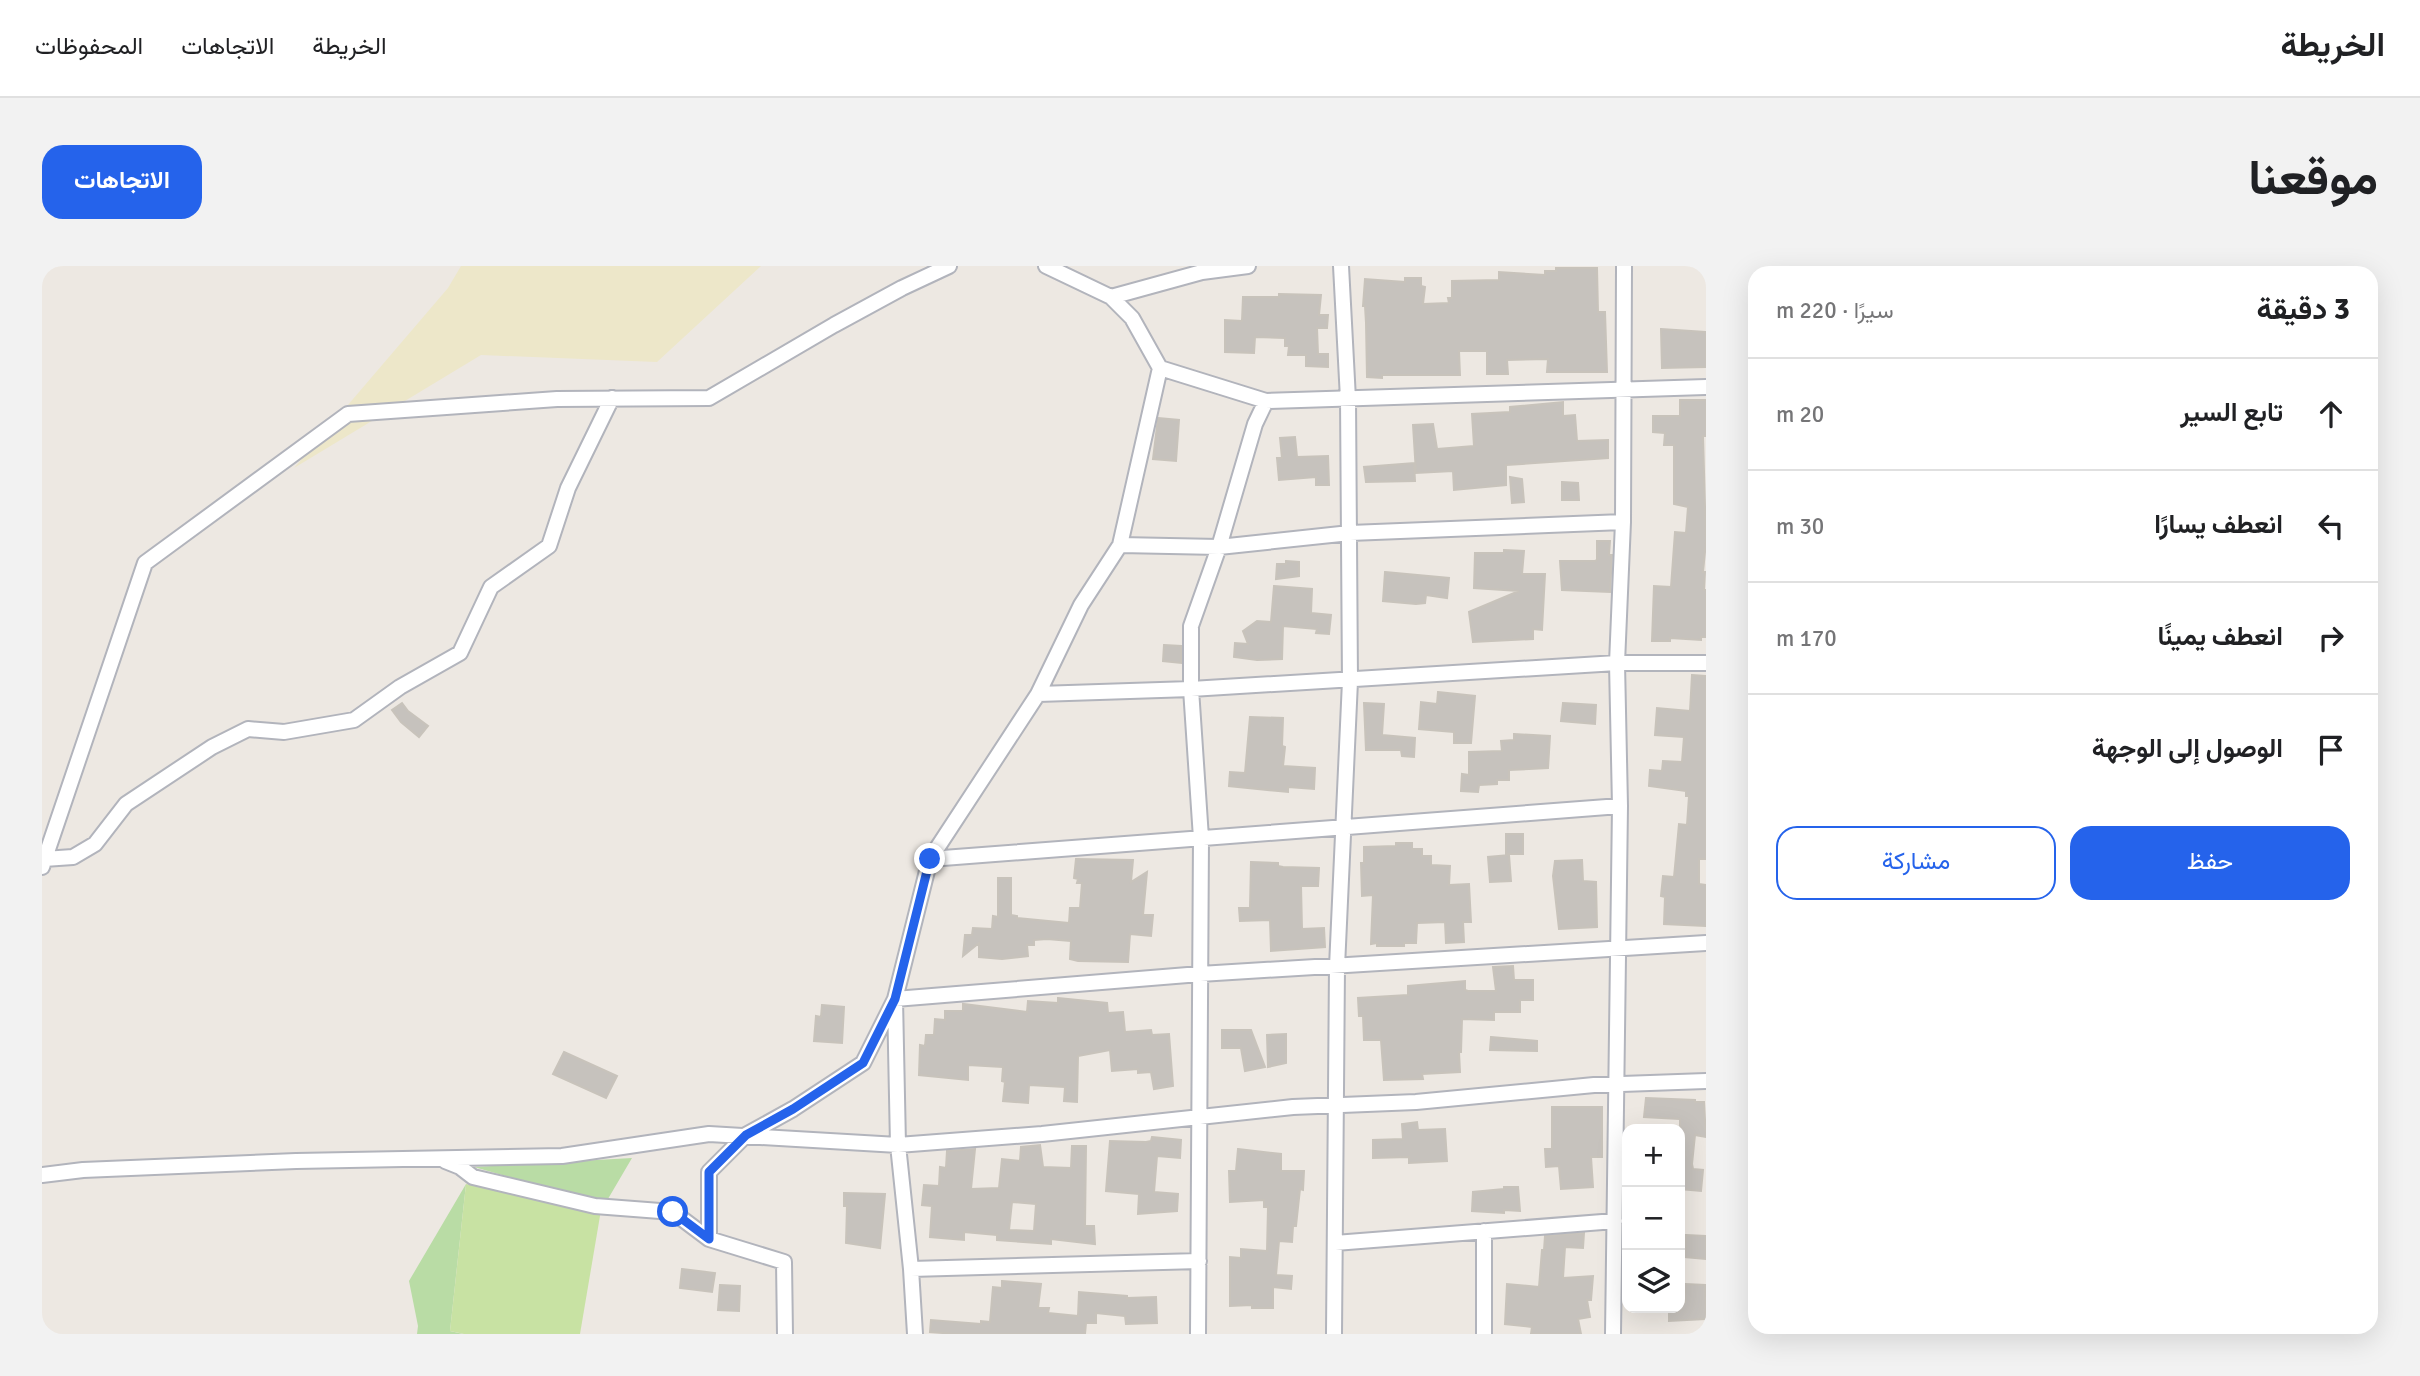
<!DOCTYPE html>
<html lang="ar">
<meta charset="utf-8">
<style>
body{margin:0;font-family:Signika,Vazirmatn,sans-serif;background:#f2f2f2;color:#202124;direction:rtl}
.controls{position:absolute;right:21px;bottom:21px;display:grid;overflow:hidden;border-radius:14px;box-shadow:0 7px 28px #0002}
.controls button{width:63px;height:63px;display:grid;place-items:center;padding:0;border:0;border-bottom:2px solid #e0e0e0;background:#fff;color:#202124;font:35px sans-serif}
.stop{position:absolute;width:21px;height:21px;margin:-16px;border:5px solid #2563eb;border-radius:50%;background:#fff}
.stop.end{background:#2563eb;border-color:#fff;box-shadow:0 2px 7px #0008}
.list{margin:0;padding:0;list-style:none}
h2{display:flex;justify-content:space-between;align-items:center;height:91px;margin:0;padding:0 28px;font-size:30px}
h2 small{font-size:23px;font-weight:400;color:#757577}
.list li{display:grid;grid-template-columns:46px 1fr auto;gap:21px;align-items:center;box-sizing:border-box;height:112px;padding:0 28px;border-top:2px solid #e0e0e0}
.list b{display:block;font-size:26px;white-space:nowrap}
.list em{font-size:23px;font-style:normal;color:#757577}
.actions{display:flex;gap:14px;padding:21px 28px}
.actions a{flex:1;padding:16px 0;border:2px solid #2563eb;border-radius:21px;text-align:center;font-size:24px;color:#2563eb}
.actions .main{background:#2563eb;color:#fff}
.icon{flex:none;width:38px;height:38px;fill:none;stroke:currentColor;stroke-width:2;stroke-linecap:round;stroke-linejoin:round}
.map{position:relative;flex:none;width:1664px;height:1068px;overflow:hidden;direction:ltr;border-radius:21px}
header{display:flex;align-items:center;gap:42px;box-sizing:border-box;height:98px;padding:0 35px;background:#fff;border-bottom:2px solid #e0e0e0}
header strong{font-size:33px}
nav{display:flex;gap:38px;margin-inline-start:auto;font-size:24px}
.intro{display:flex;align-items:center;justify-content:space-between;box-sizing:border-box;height:168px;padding:0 42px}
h1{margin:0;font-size:49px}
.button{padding:18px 32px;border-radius:21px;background:#2563eb;color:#fff;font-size:24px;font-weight:700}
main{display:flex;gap:42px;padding:0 42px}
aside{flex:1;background:#fff;border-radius:21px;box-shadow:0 7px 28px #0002}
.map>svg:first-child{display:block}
.green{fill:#b9dca5}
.sand{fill:#ede7c9}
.pitch{fill:#c8e2a3}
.building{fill:#c6c2bd;stroke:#c8c3bb;stroke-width:2;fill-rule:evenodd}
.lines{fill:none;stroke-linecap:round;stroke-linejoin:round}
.minor-casing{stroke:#b2b4bc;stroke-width:18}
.minor{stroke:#fff;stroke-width:14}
.route{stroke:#2563eb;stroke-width:9}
</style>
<header>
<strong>الخريطة</strong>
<nav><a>الخريطة</a><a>الاتجاهات</a><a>المحفوظات</a></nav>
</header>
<div class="intro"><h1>موقعنا</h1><a class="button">الاتجاهات</a></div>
<main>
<aside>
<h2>3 دقيقة<small>سيرًا · 220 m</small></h2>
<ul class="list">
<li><svg class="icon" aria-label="ahead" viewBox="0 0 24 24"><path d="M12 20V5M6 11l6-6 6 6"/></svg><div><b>تابع السير</b></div><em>20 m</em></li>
<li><svg class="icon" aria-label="left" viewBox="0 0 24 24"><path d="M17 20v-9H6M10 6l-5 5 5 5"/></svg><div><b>انعطف يسارًا</b></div><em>30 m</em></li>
<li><svg class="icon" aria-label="right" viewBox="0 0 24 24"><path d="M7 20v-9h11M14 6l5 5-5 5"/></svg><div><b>انعطف يمينًا</b></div><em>170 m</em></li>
<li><svg class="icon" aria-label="arrive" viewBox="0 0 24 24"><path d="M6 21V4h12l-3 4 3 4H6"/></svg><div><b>الوصول إلى الوجهة</b></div></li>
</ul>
<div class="actions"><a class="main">حفظ</a><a>مشاركة</a></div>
</aside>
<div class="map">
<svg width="1664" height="1068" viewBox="0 0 1664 1068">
<rect width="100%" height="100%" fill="#ede8e2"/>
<path class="green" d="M 590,892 L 563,938 L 432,901 Z
M 424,918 L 408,1065 L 421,1068 L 375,1068 L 376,1060 L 367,1015 Z"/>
<path class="sand" d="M 419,0 L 719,0 L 615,96 L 439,89 L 252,202 L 406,22 Z"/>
<path class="pitch" d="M 424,918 L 559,944 L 538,1068 L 422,1068 L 408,1065 Z"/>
<path class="building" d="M 1514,2 L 1555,2 L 1556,46 L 1563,46 L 1565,106 L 1505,106 L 1506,93 L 1465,94 L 1466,108 L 1445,108 L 1445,85 L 1417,85 L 1418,109 L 1340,109 L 1340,112 L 1325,111 L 1324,57 L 1323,40 L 1321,40 L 1323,13 L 1363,16 L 1363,12 L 1379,12 L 1379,20 L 1383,21 L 1381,38 L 1407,37 L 1406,32 L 1410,32 L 1410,15 L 1457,14 L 1457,6 L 1503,9 L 1503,5 L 1514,5 Z
M 1237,28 L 1279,29 L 1277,49 L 1286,49 L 1285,62 L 1275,62 L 1276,88 L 1286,88 L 1286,101 L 1264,100 L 1264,89 L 1246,89 L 1247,80 L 1243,80 L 1243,72 L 1213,71 L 1212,87 L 1183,86 L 1183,54 L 1200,55 L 1201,31 L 1237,31 Z
M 1619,63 L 1664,66 L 1664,101 L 1620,102 Z
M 1638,134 L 1664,134 L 1664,170 L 1661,170 L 1664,276 L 1661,306 L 1663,306 L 1662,324 L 1664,324 L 1664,371 L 1659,371 L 1659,374 L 1628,372 L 1628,375 L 1610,375 L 1612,320 L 1629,321 L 1633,266 L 1644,267 L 1646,241 L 1632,238 L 1632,179 L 1622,179 L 1623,167 L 1611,166 L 1611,150 L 1638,150 Z
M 1521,136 L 1521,150 L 1533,149 L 1535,175 L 1566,174 L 1566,192 L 1464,199 L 1464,219 L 1412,224 L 1411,205 L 1374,207 L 1371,159 L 1391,158 L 1395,183 L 1432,180 L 1430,148 L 1468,146 L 1468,141 Z
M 1116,152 L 1137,154 L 1134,195 L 1111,193 Z
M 1253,171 L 1255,191 L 1286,190 L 1287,219 L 1274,219 L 1274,211 L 1237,214 L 1235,192 L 1240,192 L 1238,172 Z
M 1372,197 L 1373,215 L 1324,216 L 1322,201 Z
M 1468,211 L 1480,213 L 1482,236 L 1470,237 Z
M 1520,216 L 1536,217 L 1537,234 L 1520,234 Z
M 1555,275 L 1568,275 L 1567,289 L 1570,289 L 1568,326 L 1520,324 L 1518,295 L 1553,295 L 1555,294 Z
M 1462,284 L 1482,285 L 1480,308 L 1503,308 L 1500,364 L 1491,363 L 1491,373 L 1431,376 L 1427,346 L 1477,325 L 1432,322 L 1433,287 L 1462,287 Z
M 1244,295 L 1257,296 L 1257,310 L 1234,313 L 1235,298 L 1244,298 Z
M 1343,306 L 1407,312 L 1405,332 L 1384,329 L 1383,337 L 1374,338 L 1341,335 Z
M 1232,320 L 1270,323 L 1269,347 L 1289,349 L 1287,368 L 1274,367 L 1275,363 L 1241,360 L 1240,393 L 1215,394 L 1192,391 L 1193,377 L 1206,378 L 1201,365 L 1215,355 L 1229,356 Z
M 1122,379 L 1139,380 L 1139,397 L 1121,395 Z
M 1650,409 L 1664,410 L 1664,593 L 1657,593 L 1657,618 L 1664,619 L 1664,660 L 1622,658 L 1623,631 L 1619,630 L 1621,610 L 1632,611 L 1637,558 L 1645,559 L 1647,530 L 1644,530 L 1644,525 L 1607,520 L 1608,504 L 1620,505 L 1621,495 L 1640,496 L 1642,471 L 1613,469 L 1615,442 L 1648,445 Z
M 1396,426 L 1433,430 L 1429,477 L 1412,477 L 1412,466 L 1377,463 L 1379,436 L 1395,438 Z
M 360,437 L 366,445 L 386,460 L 377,471 L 359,456 L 350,444 Z
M 1322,437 L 1342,438 L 1340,469 L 1373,472 L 1372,491 L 1360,490 L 1359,484 L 1324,484 Z
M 1521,437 L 1554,439 L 1553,458 L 1519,455 Z
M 1208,451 L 1241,452 L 1240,480 L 1243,481 L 1241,500 L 1273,502 L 1272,523 L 1246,521 L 1246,526 L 1187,520 L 1188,506 L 1203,507 Z
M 1472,468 L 1508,470 L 1506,502 L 1467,504 L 1467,514 L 1455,514 L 1455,518 L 1437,519 L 1436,526 L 1419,525 L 1420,508 L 1427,509 L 1427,486 L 1460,485 L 1459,475 L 1472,474 Z
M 1464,568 L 1481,568 L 1481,588 L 1464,588 Z
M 1354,577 L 1370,577 L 1370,583 L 1380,583 L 1380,590 L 1389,590 L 1389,599 L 1408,600 L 1407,619 L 1427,618 L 1429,656 L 1421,656 L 1422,676 L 1404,677 L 1403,656 L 1375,657 L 1374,677 L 1362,677 L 1362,680 L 1335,680 L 1335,677 L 1329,678 L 1331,629 L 1320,630 L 1319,597 L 1322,597 L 1322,581 L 1354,580 Z
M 1467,589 L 1469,615 L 1448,616 L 1446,591 Z
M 1034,593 L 1091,594 L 1089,616 L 1105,606 L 1101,649 L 1111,649 L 1109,670 L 1088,668 L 1086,696 L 1036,695 L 1028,693 L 1029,675 L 1005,673 L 992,674 L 992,679 L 985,679 L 986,690 L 960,693 L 937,691 L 937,677 L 921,690 L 923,669 L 930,669 L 931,662 L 950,663 L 951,650 L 956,651 L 956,612 L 969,612 L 969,649 L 975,650 L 975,652 L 1027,657 L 1028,642 L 1038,642 L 1040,617 L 1035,617 L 1036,613 L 1032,612 Z
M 1540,594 L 1541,615 L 1554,616 L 1555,661 L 1517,663 L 1511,610 L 1513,595 Z
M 1209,596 L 1236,597 L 1236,600 L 1241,601 L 1277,602 L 1276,620 L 1259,620 L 1260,663 L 1282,662 L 1283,681 L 1229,685 L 1228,654 L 1198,655 L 1197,642 L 1208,642 Z
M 1471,700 L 1472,714 L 1491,714 L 1491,734 L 1478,734 L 1478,746 L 1452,746 L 1452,754 L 1420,753 L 1419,786 L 1417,786 L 1418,806 L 1380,808 L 1381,813 L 1342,814 L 1339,774 L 1322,774 L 1321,750 L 1317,750 L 1316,732 L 1366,729 L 1366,720 L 1423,715 L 1423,724 L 1426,725 L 1454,725 L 1451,701 Z
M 1016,732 L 1065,737 L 1066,747 L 1081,746 L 1083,766 L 1109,764 L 1110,769 L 1127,768 L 1131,820 L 1112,823 L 1109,806 L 1096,807 L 1096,803 L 1070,805 L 1068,784 L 1036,790 L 1035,836 L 1022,835 L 1023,821 L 987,819 L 986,837 L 961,835 L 963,816 L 960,815 L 961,801 L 926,799 L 926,814 L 877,809 L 878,779 L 883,780 L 884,769 L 892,769 L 893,753 L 903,754 L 903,745 L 921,745 L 921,738 L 985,746 L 986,735 L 1016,737 Z
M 780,739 L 802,741 L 800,777 L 772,775 L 774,750 L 779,751 Z
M 1180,764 L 1209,764 L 1223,801 L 1203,805 L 1199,782 L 1180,782 Z
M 1244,768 L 1244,797 L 1226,801 L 1225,769 Z
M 1449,771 L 1495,775 L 1495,785 L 1448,784 Z
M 522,786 L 575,810 L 564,832 L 511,808 Z
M 1604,832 L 1653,834 L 1653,836 L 1662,836 L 1664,871 L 1653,869 L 1650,898 L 1651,903 L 1661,904 L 1659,925 L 1638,923 L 1638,853 L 1602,851 Z
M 1510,841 L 1560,841 L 1560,891 L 1549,891 L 1551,921 L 1519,923 L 1517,900 L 1504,901 L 1503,883 L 1510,883 Z
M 1375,856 L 1376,864 L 1403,863 L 1405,895 L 1367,897 L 1367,891 L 1331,892 L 1331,874 L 1361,873 L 1360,858 Z
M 1110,871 L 1139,874 L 1138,892 L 1115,890 L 1112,926 L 1136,928 L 1135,945 L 1096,948 L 1097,928 L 1064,925 L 1068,875 L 1104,876 L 1109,875 Z
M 998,879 L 1001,901 L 1029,902 L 1030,880 L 1044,880 L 1043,960 L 1052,960 L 1053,978 L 1009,973 L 1009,978 L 955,974 L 955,969 L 922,966 L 922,974 L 888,971 L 890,940 L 880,939 L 882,919 L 897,920 L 898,901 L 904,902 L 905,885 L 933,883 L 929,923 L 957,922 L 960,893 L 978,895 L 979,881 ZM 970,936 L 994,938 L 992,965 L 967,964 Z
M 1196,883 L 1239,888 L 1239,905 L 1262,905 L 1261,924 L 1258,923 L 1254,960 L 1251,960 L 1250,976 L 1237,975 L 1234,1009 L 1250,1010 L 1249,1023 L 1231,1021 L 1231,1042 L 1210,1042 L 1210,1039 L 1188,1040 L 1188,991 L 1199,992 L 1199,983 L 1225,985 L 1226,941 L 1222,941 L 1222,934 L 1188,936 L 1187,905 L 1194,905 Z
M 1462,921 L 1476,921 L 1478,945 L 1462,944 L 1462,947 L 1430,945 L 1431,926 L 1462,923 Z
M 802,927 L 843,928 L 838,982 L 804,977 L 805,940 L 802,940 Z
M 1542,967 L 1541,982 L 1523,981 L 1521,1012 L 1551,1010 L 1549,1034 L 1545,1034 L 1548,1051 L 1536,1053 L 1539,1068 L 1489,1068 L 1490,1061 L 1463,1058 L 1465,1018 L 1497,1021 L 1500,984 L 1502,984 L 1503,970 Z
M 1644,969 L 1664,970 L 1664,993 L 1643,991 Z
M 640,1003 L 673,1007 L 670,1026 L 638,1022 Z
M 960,1015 L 999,1018 L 996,1042 L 1007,1042 L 1006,1047 L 1036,1050 L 1037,1026 L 1085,1030 L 1085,1032 L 1114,1031 L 1115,1057 L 1084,1058 L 1083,1050 L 1054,1047 L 1054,1057 L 1044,1057 L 1043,1068 L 913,1068 L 888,1066 L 889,1054 L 939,1058 L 939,1055 L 948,1056 L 951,1021 L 960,1022 Z
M 1643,1018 L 1663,1019 L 1664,1053 L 1627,1055 L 1627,1042 L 1638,1042 L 1638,1036 L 1643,1036 Z
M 678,1019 L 698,1020 L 697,1045 L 676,1044 Z"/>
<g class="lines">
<defs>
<path id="minor" d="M 1004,0 L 1069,31 L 1090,52 L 1118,102 L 1224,135 L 1664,121
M 1069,31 L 1160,6 L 1206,0
M 1078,279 L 1177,281 L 1308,267 L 1581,256
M 996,428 L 1149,423 L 1575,397 L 1664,397
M 2,593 L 31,591 L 53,578 L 84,538 L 170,481 L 206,463 L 242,466 L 312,454 L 358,421 L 418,387 L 449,321 L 507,280 L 526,222 L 570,132
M 888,593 L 1578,540
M 0,601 L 103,297 L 306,148 L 515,133 L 667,132 L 792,59 L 860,22 L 907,0
M 403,895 L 418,901 L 431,911 L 553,940 L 631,946 L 667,973 L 742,996 L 743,1068
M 0,909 L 41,904 L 254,895 L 520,890 L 667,868 L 856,879 L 1000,868 L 1251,841 L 1374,836 L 1552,819 L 1664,815
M 667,973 L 667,906 L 704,869 L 751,843 L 821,797 L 853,733 L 1158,708 L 1664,677
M 1293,977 L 1573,955
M 869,1003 L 1157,995
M 873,1068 L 869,1003 L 856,879 L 853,733 L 888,593 L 996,428 L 1039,339 L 1078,279 L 1118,102
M 1156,1068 L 1159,572 L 1149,423 L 1149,360 L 1177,281 L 1213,158 L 1224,135
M 1292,1068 L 1295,701 L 1308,415 L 1306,133 L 1299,0
M 1442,1068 L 1442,965
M 1571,1068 L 1578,540 L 1575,397 L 1581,256 L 1582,0"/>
</defs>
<use href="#minor" class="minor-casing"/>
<use href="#minor" class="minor"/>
</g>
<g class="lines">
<path class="route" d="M 631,946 L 667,973 L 667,906 L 704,869 L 751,843 L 821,797 L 853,733 L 888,593"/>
</g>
</svg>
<div class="controls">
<button>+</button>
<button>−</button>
<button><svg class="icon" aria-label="layers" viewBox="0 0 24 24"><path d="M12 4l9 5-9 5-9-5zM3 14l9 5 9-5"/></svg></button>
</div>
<div class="stop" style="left:631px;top:946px"></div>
<div class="stop end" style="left:888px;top:593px"></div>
</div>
</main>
